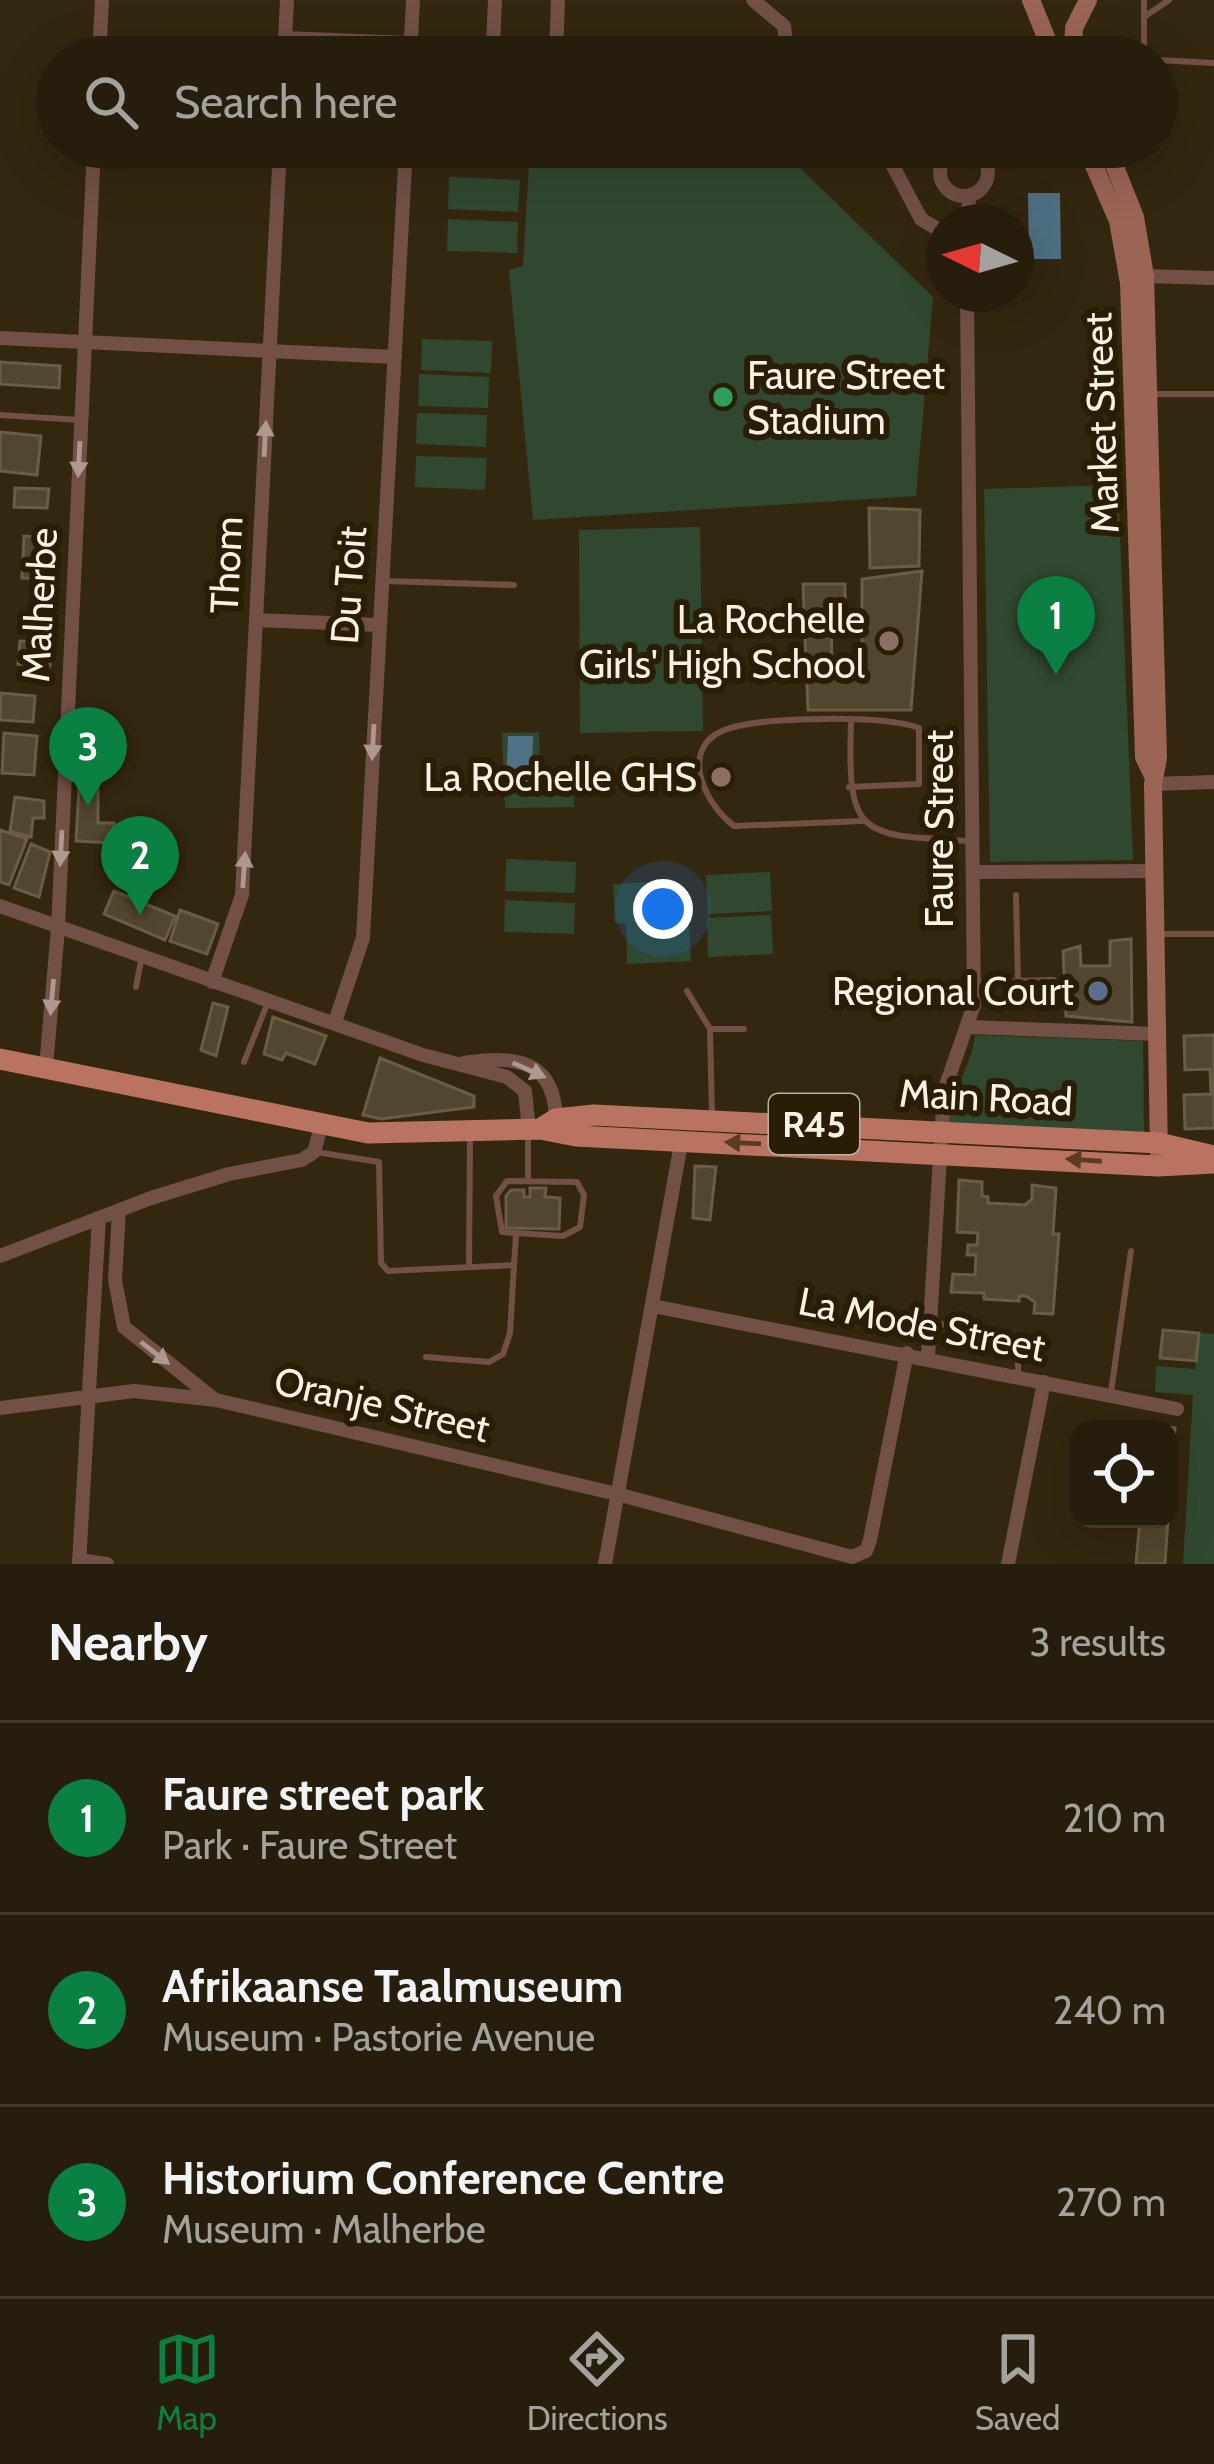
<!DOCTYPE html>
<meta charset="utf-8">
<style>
body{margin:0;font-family:Cabin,sans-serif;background:#332a1a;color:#f1f3f6}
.controls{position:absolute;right:36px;bottom:36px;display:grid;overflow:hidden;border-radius:24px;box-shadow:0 12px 48px #0002}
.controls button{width:108px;height:108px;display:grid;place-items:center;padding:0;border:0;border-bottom:3px solid #433b2d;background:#271d0c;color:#f1f3f6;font:60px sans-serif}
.compass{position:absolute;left:926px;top:204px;width:108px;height:108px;border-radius:50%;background:#271d0c;box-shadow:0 12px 48px #0002;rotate:275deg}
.you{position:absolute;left:663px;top:909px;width:42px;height:42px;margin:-30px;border:9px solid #fff;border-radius:50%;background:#1a73e8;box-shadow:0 0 0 18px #1a73e833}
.badge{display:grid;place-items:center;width:78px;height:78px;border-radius:50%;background:#0b8043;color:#fff;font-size:39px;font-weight:700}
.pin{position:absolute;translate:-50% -99px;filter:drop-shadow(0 3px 6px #0008)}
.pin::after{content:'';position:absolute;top:63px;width:42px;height:36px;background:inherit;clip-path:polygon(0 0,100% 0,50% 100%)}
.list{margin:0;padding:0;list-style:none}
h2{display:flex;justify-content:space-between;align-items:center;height:156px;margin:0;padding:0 48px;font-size:51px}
h2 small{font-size:39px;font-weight:400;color:#a4a29d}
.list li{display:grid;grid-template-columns:78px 1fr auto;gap:36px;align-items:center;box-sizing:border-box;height:192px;padding:0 48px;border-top:3px solid #433b2d}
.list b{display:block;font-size:45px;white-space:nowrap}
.list p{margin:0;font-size:39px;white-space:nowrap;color:#a4a29d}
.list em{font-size:39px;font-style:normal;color:#a4a29d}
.icon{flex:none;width:66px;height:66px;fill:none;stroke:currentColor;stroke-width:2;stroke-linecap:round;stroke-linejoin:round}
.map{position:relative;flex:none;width:1214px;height:1564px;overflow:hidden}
.search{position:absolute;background:#271d0c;box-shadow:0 12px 48px #0002;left:36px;right:36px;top:36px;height:132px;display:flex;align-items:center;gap:30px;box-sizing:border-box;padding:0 42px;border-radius:66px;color:#a4a29d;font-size:45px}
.sheet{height:732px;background:#271d0c}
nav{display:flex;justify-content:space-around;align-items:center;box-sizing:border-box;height:168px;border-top:3px solid #433b2d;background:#271d0c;font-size:33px;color:#a4a29d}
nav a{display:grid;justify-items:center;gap:6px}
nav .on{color:#0b8043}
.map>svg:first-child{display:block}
.green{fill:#304830}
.water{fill:#507186}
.building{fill:#53462e;stroke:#6a5d44;stroke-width:3}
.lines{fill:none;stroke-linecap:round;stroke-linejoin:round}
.service{stroke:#725046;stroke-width:6}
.minor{stroke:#725046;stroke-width:14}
.secondary{stroke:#9b6455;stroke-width:18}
.primary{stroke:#ba7360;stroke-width:21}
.oneway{fill:#af988d}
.oneway2{fill:#5c3b26}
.leisure-dot{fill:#2e9e5b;stroke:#291d06;stroke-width:4.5}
.education-dot{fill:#8d6e63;stroke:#291d06;stroke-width:4.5}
.service-dot{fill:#5c6f8a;stroke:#291d06;stroke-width:4.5}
.labels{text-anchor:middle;stroke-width:12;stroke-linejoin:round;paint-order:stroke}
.shield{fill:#291d06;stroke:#bbb1a1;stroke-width:3}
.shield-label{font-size:36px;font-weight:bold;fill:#f9f1e3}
.poi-label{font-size:39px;fill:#f9f1e3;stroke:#291d06;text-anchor:end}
.street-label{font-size:39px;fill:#f9f1e3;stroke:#291d06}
</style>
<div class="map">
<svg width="1214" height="1564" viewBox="0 0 1214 1564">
<rect width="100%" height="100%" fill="#342710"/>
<path class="green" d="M 530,147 L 650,147 L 793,161 L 933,297 L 916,496 L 533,520 L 509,270 L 523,266 Z
M 449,177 L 520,180 L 518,212 L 448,209 Z
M 448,219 L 518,222 L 517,253 L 447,251 Z
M 422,339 L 492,341 L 491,373 L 421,370 Z
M 419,374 L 489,377 L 488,408 L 418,406 Z
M 417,413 L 487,415 L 486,447 L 416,444 Z
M 416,456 L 487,458 L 485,490 L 415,487 Z
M 1118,485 L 1133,860 L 990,862 L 984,489 Z
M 700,527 L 703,731 L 580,733 L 579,530 Z
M 539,732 L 540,771 L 573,771 L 574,807 L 505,808 L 502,733 Z
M 506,859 L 576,862 L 575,893 L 505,891 Z
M 770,872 L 772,911 L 708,914 L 706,875 Z
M 677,881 L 679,921 L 689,922 L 691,961 L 627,964 L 626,924 L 615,923 L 613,884 Z
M 505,900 L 575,903 L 574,934 L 504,932 Z
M 771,915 L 773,954 L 708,957 L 707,918 Z
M 975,1035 L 1143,1041 L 1144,1132 L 946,1130 C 947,1095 971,1070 975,1035 Z
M 1199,1333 L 1214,1334 L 1214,1564 L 1183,1564 L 1193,1395 L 1155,1392 L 1156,1366 L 1195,1369 Z"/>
<path class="water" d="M 1028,193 L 1060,193 L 1061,259 L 1029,259 Z
M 508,736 L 533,736 L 531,789 L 506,788 Z"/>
<path class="building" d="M 0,362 L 60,366 L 59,388 L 0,384 Z
M 0,432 L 41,436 L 37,475 L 0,471 Z
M 15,488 L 49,489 L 47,508 L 14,507 Z
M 869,508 L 920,510 L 919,566 L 870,568 Z
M 24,536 L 57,538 L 55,579 L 22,578 Z
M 922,571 L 911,710 L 808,710 L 803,584 L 845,584 L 845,604 L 831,605 L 832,678 L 862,680 L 862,579 Z
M 20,641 L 51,643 L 50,666 L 18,664 Z
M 1,693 L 35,696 L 33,722 L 0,720 Z
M 4,733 L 37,736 L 34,775 L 2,773 Z
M 79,788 L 98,789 L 98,823 L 114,823 L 113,843 L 76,841 Z
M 15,797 L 44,801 L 44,818 L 33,818 L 31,837 L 10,831 Z
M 0,830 L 27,839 L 9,885 L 0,882 Z
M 31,844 L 50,852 L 39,897 L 14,888 Z
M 114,891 L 175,916 L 165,940 L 104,914 Z
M 180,910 L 218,924 L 207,954 L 170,941 Z
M 1131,939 L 1132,1022 L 1066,1016 L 1063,951 L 1080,946 L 1081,966 L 1110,966 L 1110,941 Z
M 213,1003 L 228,1007 L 216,1056 L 201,1050 Z
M 273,1017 L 326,1036 L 315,1064 L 286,1053 L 282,1060 L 264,1054 Z
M 1214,1035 L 1214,1128 L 1185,1129 L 1184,1095 L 1211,1094 L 1210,1069 L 1185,1070 L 1184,1036 Z
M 380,1058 L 474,1096 L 474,1107 L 381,1119 L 363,1115 Z
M 695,1166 L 716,1167 L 710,1220 L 693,1218 Z
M 959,1180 L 982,1182 L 982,1196 L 988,1197 L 988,1203 L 1025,1205 L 1032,1199 L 1032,1185 L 1056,1188 L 1053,1234 L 1059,1234 L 1053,1314 L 1034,1313 L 1035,1302 L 1026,1296 L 1019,1296 L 1019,1301 L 984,1299 L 984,1293 L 951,1292 L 953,1274 L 975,1275 L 976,1255 L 967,1255 L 968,1245 L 977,1245 L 978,1233 L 957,1232 Z
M 530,1188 L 546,1188 L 545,1197 L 560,1198 L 559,1229 L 506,1228 L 506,1196 L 511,1190 L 524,1190 L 524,1197 L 530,1197 Z
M 1163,1330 L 1199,1333 L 1196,1361 L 1160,1358 Z
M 1147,1426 L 1175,1428 L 1169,1507 L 1169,1429 Z
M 1140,1519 L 1168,1519 L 1165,1564 L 1136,1564 Z"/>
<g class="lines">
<path class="service" d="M 1144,17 L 1169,0
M 1144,57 L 1144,0
M 1157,60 L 1214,63
M 1152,394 L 1214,394
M 0,415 L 80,420
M 385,581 L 514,585
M 851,723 C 847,838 860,835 969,841
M 849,787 L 919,784 L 919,728 C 883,715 773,717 734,727 C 676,741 701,801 734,826 L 863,821
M 1016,895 L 1018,981
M 1159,934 L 1214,934
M 977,982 L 1054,980
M 136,987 L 142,956
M 687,991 L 710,1029 L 712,1116
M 710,1029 L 744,1029
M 244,1062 L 268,1002
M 316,1152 L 379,1162 L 381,1263 L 388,1271 L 514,1265 L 516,1235
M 528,1180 L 528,1133
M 507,1181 L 577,1182 L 584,1195 L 580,1227 L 563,1236 L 502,1232 L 496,1196 Z
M 469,1266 L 470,1137
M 934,1323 L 1009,1335 L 1018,1349 L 1018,1374
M 426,1357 L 489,1362 L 503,1354 L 510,1333 L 514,1265
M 1111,1392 L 1131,1251"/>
<path class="minor" d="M 753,0 L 784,26 L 788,57
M 285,38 L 556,49
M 493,46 L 495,0
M 556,55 L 558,0
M 99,57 L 102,0
M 284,57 L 287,0
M 410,57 L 413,0
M 883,147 L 921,219 L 944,233
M940 172a24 24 0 1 1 48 0a24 24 0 1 1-48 0Z
M 968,222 L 969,196
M 1145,276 L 1214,278
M 0,338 L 395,357
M 256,620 L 379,625
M 1153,784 L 1214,782
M 973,872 L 1154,871
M 0,906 L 423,1055 L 507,1077 L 525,1091 L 529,1130
M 212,982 L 242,895 L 280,147
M 335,1022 L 363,938 L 406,147
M 969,1027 L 1157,1034
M 464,1063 C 517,1054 556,1061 556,1122
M 46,1067 L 58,928 L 94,147
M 119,1210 L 115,1280 L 124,1327 L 215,1400
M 0,1256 L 151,1198 L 229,1174 L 302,1160 L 314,1152 L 322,1123
M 653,1306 L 1177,1409
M 928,1357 L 944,1091 L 974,1005 L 967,294
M 0,1408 L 134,1391 L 216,1400 L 617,1494 L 852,1557 L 866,1551 L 870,1540 L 907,1353
M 79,1560 L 107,1564
M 79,1564 L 99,1218
M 605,1564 L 682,1138
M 1008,1564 L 1044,1382"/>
<path class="secondary" d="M 1031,0 L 1054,57
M 1073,57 L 1074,28 L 1088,0
M 1086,147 L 1118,221 L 1129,283 L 1144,757 L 1153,776
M 1107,147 L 1135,217 L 1145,276 L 1158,758 L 1153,784 L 1159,1155"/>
<path class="primary" d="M 0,1059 L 368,1133 L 540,1129 L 576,1136 L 1158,1166 L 1214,1163
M 540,1129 L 556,1119 L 594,1115 L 1159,1143 L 1214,1156"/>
</g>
<defs><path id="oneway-solid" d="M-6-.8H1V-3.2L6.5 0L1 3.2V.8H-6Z" transform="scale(3)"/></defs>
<g class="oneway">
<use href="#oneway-solid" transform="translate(265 439) rotate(-87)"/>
<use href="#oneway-solid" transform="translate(79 459) rotate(93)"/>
<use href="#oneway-solid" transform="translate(373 742) rotate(93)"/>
<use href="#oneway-solid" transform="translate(61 848) rotate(93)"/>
<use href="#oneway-solid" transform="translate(244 870) rotate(-86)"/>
<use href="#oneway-solid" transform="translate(52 997) rotate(95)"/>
<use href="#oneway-solid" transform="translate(529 1070) rotate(24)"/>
<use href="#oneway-solid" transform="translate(155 1353) rotate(38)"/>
</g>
<g class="oneway2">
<use href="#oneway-solid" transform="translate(743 1143) rotate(-177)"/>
<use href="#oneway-solid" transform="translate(1084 1160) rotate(-176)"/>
</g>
<circle class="leisure-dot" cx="723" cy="397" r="12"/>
<g class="education-dot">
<circle cx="889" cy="641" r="12"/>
<circle cx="721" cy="777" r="12"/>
</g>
<circle class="service-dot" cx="1098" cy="991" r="12"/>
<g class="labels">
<rect class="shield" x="769" y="1094" width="90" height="60" rx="9"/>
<g class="shield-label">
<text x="814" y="1137">R45</text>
</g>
<g class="poi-label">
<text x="747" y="389" text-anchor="start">Faure Street<tspan x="747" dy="45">Stadium</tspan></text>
<text x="865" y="633">La Rochelle<tspan x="865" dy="45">Girls' High School</tspan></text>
<text x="697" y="791">La Rochelle GHS</text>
<text x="1074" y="1005">Regional Court</text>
</g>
<g class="street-label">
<text transform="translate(1101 423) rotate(-92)" y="14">Market Street</text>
<text transform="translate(226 565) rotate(-87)" y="14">Thom</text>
<text transform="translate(348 585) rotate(-86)" y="14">Du Toit</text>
<text transform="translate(39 605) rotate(-87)" y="14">Malherbe</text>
<text transform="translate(939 829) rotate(-90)" y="14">Faure Street</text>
<text transform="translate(986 1097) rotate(3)" y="14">Main Road</text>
<text transform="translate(922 1324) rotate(11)" y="14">La Mode Street</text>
<text transform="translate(382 1404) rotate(13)" y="14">Oranje Street</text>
</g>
</g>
</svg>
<div class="controls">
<button><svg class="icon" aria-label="locate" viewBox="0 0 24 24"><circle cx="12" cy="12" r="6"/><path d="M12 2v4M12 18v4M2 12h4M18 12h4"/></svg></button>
</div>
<svg class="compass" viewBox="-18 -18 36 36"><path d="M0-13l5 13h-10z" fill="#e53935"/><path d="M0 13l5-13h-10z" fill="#a4a29d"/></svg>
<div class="you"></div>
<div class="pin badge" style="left:1056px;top:675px">1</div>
<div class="pin badge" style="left:140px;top:915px">2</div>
<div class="pin badge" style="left:88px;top:806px">3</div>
<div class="search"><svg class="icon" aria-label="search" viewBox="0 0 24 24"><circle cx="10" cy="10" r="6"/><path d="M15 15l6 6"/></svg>Search here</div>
</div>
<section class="sheet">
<h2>Nearby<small>3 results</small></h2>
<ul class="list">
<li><span class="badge">1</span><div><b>Faure street park</b><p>Park · Faure Street</p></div><em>210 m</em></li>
<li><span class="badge">2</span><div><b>Afrikaanse Taalmuseum</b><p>Museum · Pastorie Avenue</p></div><em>240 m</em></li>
<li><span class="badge">3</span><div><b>Historium Conference Centre</b><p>Museum · Malherbe</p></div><em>270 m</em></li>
</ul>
</section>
<nav>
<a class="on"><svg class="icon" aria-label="map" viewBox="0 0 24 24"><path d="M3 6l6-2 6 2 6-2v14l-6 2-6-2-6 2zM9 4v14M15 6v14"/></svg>Map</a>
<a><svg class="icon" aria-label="directions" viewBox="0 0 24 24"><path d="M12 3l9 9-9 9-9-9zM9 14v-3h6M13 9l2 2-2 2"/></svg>Directions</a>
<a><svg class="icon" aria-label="saved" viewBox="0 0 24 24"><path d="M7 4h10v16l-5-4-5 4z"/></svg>Saved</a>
</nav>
